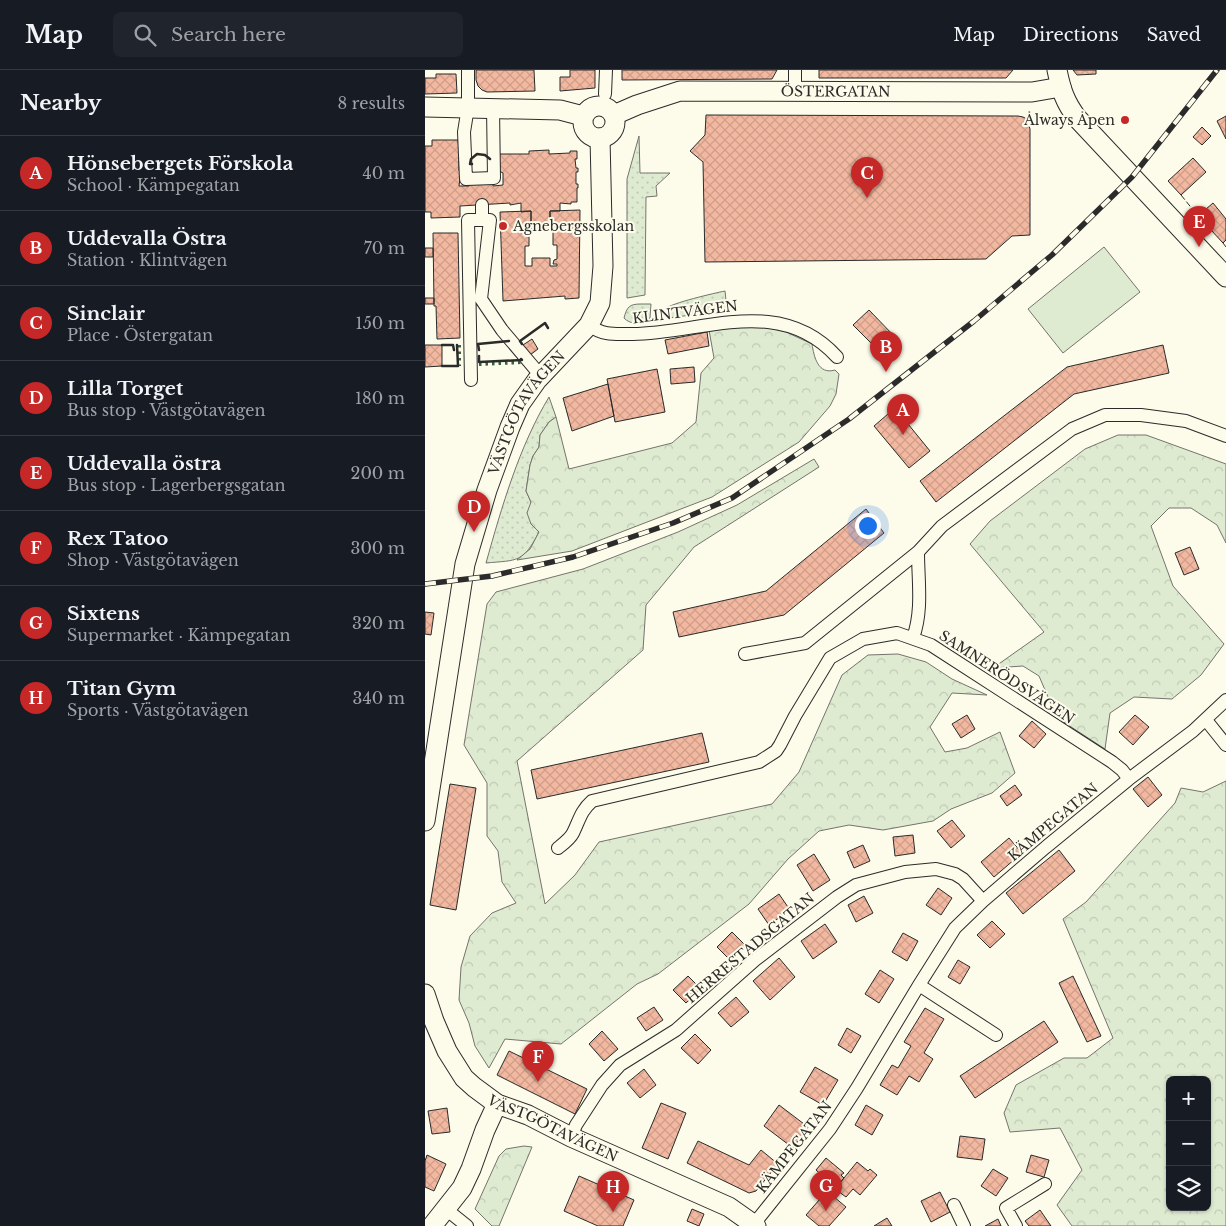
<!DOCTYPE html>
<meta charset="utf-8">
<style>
body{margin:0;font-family:"Libre Baskerville",serif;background:#20242c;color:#f1f3f6}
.controls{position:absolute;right:15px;bottom:15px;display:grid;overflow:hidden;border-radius:8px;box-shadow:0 1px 4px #0004}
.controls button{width:45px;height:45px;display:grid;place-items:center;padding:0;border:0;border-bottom:1px solid #363941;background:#171b24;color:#f1f3f6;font:25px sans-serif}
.you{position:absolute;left:442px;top:455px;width:18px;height:18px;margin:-12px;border:4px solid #fff;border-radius:50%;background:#1a73e8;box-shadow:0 0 0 8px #1a73e833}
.badge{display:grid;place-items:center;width:32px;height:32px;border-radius:50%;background:#c62828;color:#fff;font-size:16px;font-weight:700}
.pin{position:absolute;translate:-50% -41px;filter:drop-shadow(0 1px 2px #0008)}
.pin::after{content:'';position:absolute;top:26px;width:18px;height:15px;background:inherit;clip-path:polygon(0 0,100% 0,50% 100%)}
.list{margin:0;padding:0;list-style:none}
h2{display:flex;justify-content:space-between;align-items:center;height:65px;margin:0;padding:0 20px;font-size:21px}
h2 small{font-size:16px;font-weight:400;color:#9ea1a6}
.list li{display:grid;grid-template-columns:32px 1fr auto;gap:15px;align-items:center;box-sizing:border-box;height:75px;padding:0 20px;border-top:1px solid #363941}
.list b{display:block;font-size:19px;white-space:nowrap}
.list p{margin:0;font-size:16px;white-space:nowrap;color:#9ea1a6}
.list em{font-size:16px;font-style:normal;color:#9ea1a6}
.icon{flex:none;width:28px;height:28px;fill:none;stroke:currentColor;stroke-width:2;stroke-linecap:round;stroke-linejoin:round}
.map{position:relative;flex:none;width:801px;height:1156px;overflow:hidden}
header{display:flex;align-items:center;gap:30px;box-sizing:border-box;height:70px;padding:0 25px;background:#171b24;border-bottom:1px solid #363941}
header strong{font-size:24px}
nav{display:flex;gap:28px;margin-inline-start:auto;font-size:18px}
.search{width:350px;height:45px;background:#20242c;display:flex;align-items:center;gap:12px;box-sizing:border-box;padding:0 18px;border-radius:8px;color:#9ea1a6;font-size:19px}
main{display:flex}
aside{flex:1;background:#171b24}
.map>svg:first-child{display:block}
.grass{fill:url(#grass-dots);stroke:#74746e}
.forest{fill:url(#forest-crowns);stroke:#74746e;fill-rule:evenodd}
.garden{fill:#deebd1;stroke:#74746e}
.building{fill:url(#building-cross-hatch);stroke:#2b2b2b}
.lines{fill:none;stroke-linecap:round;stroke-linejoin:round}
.street-casing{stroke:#2b2b2b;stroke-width:14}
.secondary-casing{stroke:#2b2b2b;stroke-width:21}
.street{stroke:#fdfbea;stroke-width:12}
.secondary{stroke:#fdfbea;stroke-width:19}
.rail-casing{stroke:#2b2b2b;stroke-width:5.5}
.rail{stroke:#fdfbea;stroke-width:4;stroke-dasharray:11;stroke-linecap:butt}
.hedge{stroke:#34623c;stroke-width:4;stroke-dasharray:2.5 4;stroke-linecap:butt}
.fence{stroke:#2b2b2b;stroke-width:1;stroke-dasharray:6 2.5;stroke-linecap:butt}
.wall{stroke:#2b2b2b;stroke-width:2.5}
.poi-dot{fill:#c62828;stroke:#fdfbea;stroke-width:2}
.labels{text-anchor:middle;stroke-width:4;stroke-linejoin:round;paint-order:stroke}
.street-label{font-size:14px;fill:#2b2b2b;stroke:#fdfbea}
.poi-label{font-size:14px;fill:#2b2b2b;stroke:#fdfbea;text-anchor:end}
</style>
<header>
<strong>Map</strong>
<div class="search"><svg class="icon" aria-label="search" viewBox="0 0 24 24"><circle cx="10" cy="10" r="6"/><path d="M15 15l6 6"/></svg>Search here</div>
<nav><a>Map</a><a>Directions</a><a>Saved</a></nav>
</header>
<main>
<aside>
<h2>Nearby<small>8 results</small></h2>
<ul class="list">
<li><span class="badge">A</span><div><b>Hönsebergets Förskola</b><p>School · Kämpegatan</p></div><em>40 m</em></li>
<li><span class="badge">B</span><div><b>Uddevalla Östra</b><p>Station · Klintvägen</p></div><em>70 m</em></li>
<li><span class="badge">C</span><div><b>Sinclair</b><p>Place · Östergatan</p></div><em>150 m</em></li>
<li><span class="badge">D</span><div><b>Lilla Torget</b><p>Bus stop · Västgötavägen</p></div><em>180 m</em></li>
<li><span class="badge">E</span><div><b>Uddevalla östra</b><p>Bus stop · Lagerbergsgatan</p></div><em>200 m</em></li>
<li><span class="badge">F</span><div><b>Rex Tatoo</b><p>Shop · Västgötavägen</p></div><em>300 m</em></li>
<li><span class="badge">G</span><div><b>Sixtens</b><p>Supermarket · Kämpegatan</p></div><em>320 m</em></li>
<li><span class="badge">H</span><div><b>Titan Gym</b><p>Sports · Västgötavägen</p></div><em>340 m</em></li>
</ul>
</aside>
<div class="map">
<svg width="801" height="1156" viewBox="0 0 801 1156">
<defs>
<pattern id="grass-dots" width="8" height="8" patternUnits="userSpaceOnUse" patternTransform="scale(1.25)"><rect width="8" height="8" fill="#deebd1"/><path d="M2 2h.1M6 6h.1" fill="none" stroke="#bfcab4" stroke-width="1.8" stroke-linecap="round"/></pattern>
<pattern id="forest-crowns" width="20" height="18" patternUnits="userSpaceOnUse" patternTransform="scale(1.25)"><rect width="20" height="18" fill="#deebd1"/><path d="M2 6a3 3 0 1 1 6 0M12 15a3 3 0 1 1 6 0" fill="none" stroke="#bfcab4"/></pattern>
<pattern id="building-cross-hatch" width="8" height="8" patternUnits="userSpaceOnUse" patternTransform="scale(1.25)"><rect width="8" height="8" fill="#f2b8a0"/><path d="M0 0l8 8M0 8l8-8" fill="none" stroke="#d09e8a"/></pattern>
</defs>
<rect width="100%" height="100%" fill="#fdfbea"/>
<path class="grass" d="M 214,66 L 215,103 L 245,103 L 231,116 L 232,126 L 221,127 L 220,225 L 202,228 L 202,109 Z
M 300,221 L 302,240 L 244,248 L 241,244 L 240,239 C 246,233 290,223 300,221 Z
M 216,234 L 226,234 L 225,248 C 219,255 205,255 199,248 C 202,237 204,234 216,234 Z
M 124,327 L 131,347 L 124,352 L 115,365 L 114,377 L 108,386 L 105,395 L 101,421 L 106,432 L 106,454 L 114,462 C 98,493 93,490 61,493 C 77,436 94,377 124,327 Z"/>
<path class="forest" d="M 309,255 L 341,257 L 361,262 L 387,274 C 389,287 393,305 410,300 L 414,304 L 411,324 L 405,336 L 374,372 L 287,427 L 147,481 L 92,490 L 105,479 L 114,462 L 106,454 L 102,443 L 106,432 L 101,421 L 105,395 L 108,386 L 114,377 L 115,365 L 124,352 L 131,347 L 144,399 L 247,373 L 271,352 L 276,303 L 289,288 L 284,260 Z
M 693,365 L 721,365 L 801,394 L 801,473 L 792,455 L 766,438 L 744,438 L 726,456 L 748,516 L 799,574 L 776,605 L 747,629 L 709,627 L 685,643 L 680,679 L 637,651 L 626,634 L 614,606 L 598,596 L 568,598 L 619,562 L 545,474 L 565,451 L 660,379 Z
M 389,389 L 394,397 L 269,477 L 221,535 L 218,580 L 92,691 L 120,834 L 150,805 L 174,772 L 347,734 L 374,702 L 417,605 L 443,585 L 473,584 L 501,592 L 527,609 L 562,625 L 527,623 L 505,657 L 520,682 L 542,678 L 575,662 L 590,703 L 567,723 L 526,739 L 508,751 L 458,760 L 424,755 L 394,761 L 363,789 L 324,834 L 233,904 L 212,914 L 136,974 L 80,969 L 64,998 L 50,976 L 44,953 L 34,930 L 36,897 L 45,866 L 67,843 L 91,833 L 77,812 L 73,781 L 62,766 L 62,713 L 39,675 L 62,534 L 71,522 L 158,499 L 253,462 L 312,435 Z
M 801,711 L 801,1156 L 647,1156 L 632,1135 L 657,1100 L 635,1058 L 585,1062 L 579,1043 L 591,1015 L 639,988 L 662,988 L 688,968 L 638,849 L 661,832 L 750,733 L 756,718 L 778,722 ZM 745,1010 L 782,1010 L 782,1137 L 745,1137 Z
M 99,1076 L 107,1077 L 74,1156 L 67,1156 L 50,1139 L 74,1086 L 81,1079 Z"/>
<path class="garden" d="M 679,177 L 715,222 L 638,283 L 603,239 Z"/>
<path class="building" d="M 51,0 L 109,0 L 110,21 L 62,22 L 57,20 L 53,16 L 51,10 Z
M 145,0 L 170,0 L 170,18 L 135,21 L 135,7 L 145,7 Z
M 197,0 L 352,0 L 347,9 L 197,10 Z
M 394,0 L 588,0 L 581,8 L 394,8 Z
M 648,0 L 671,0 L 671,4 L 652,5 Z
M 11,4 L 31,4 L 32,23 L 0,24 L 0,8 L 11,8 Z
M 281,45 L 593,46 L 598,47 L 602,49 L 605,59 L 605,165 L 587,166 L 561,189 L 280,192 L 278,92 L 265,81 L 280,65 Z
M 801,46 L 801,69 L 792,51 Z
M 777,57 L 786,66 L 777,75 L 768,67 Z
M 7,70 L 33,70 L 35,88 L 34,88 L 34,101 L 36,101 L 34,116 L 44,116 L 44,112 L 68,111 L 68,116 L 78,115 L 78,103 L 74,101 L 74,84 L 104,84 L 104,81 L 124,80 L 124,84 L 145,83 L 145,81 L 152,81 L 152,89 L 150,89 L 151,98 L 153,98 L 153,102 L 151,102 L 151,114 L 153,114 L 153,118 L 152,118 L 152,132 L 146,132 L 146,134 L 135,133 L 135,141 L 125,141 L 125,159 L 106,159 L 106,141 L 96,142 L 96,133 L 85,135 L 85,133 L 35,136 L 35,147 L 6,148 L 6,142 L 0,142 L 0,76 L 7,76 Z
M 768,88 L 781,102 L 756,125 L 743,111 Z
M 788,133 L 801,149 L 801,170 L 798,173 L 773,146 Z
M 155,140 L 154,228 L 140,229 L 140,226 L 78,231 L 75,142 L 106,141 L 106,159 L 104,159 L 104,176 L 100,176 L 100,196 L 107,196 L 107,188 L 125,188 L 125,196 L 132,196 L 132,194 L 128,194 L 129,190 L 132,189 L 132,175 L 128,175 L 128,159 L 125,159 L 125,141 Z
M 8,163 L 33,163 L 35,268 L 12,269 L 11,236 L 9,236 L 9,234 Z
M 0,178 L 8,178 L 8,187 L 0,187 Z
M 0,228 L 9,228 L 9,234 L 0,234 Z
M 444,240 L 470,267 L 455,282 L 428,255 Z
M 282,262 L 284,276 L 243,284 L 240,270 Z
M 107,269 L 113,279 L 105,285 L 98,275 Z
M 0,275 L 17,275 L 17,296 L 0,297 Z
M 738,275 L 744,303 L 649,324 L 511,432 L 495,411 L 642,297 Z
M 269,297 L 270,312 L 246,314 L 245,299 Z
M 232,299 L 240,342 L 190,352 L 182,309 Z
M 183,314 L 189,346 L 147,361 L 138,328 Z
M 470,338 L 505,381 L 484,398 L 449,356 Z
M 441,439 L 459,463 L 359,545 L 254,567 L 248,542 L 341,521 Z
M 765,477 L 774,499 L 759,505 L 750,483 Z
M 0,542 L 9,543 L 6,565 L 0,564 Z
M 542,645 L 550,659 L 536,668 L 527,654 Z
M 710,645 L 724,657 L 708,675 L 694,662 Z
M 607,651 L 621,664 L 609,678 L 594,666 Z
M 277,663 L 284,692 L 112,729 L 106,700 Z
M 723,707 L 737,725 L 723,737 L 708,719 Z
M 25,714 L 51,718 L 31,840 L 5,835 Z
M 590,715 L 597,725 L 582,736 L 575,726 Z
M 527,750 L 540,766 L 526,778 L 512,761 Z
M 488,765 L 490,783 L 470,786 L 468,767 Z
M 584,768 L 597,783 L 569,807 L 556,792 Z
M 438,775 L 445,791 L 429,798 L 422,782 Z
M 634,780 L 650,801 L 598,844 L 581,823 Z
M 389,784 L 405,810 L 388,821 L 372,795 Z
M 513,818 L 527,828 L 516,845 L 501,835 Z
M 354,824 L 365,840 L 344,855 L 333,839 Z
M 439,826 L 448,843 L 431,852 L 423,835 Z
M 567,851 L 580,864 L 565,878 L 552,865 Z
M 400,854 L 412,872 L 388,889 L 376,871 Z
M 307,862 L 321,876 L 306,891 L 292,877 Z
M 478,863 L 493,871 L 482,891 L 467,882 Z
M 354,888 L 370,907 L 345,930 L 328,911 Z
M 533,890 L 545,897 L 535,914 L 523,907 Z
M 455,900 L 469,909 L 454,933 L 440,924 Z
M 263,906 L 276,919 L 261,933 L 248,920 Z
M 648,906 L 676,966 L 662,972 L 634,913 Z
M 311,927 L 324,942 L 306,957 L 293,943 Z
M 229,937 L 238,950 L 221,961 L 212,948 Z
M 500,938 L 519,949 L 499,983 L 508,989 L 494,1012 L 484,1006 L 472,1025 L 455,1015 L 467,995 L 473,998 L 486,976 L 479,972 Z
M 619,951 L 633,972 L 550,1028 L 535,1006 Z
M 422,958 L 436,966 L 426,983 L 413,975 Z
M 177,961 L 193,979 L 179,991 L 164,974 Z
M 270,964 L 286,980 L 273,994 L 256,978 Z
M 84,981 L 162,1019 L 150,1044 L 72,1005 Z
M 390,997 L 413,1010 L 398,1035 L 375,1022 Z
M 219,999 L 231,1015 L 215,1028 L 202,1013 Z
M 236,1033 L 261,1043 L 243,1089 L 217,1078 Z
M 354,1035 L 383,1057 L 368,1078 L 339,1056 Z
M 441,1035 L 458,1045 L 447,1065 L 430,1055 Z
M 22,1038 L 25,1062 L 7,1064 L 3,1041 Z
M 535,1066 L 560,1069 L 557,1090 L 532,1087 Z
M 273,1071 L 324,1095 L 336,1080 L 353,1094 L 331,1121 L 324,1123 L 262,1093 Z
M 2,1085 L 21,1094 L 9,1121 L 0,1117 L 0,1091 Z
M 606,1085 L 624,1090 L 619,1107 L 601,1102 Z
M 401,1088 L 419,1103 L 416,1105 L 419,1108 L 414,1114 L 411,1112 L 408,1115 L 391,1100 Z
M 432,1092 L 443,1101 L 445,1099 L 452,1105 L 435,1125 L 428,1119 L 421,1127 L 410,1119 Z
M 568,1099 L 583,1108 L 571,1126 L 556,1116 Z
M 154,1106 L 209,1130 L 198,1156 L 173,1156 L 139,1141 Z
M 402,1121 L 421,1137 L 404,1156 L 394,1156 L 381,1145 Z
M 515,1122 L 525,1142 L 506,1152 L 496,1131 Z
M 267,1139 L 279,1144 L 274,1156 L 262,1151 Z
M 615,1140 L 626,1156 L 604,1156 L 600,1151 Z
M 462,1148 L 467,1156 L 449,1156 Z
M 573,1149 L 576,1156 L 560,1156 Z"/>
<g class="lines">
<defs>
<path id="street" d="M 43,0 L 43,37 L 39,62 L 41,109 L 69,108 L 68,38
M 370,22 L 370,0
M 180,24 L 181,0
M 57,135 L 57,150
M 164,255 C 178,266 190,264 208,264 C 278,263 355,224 412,287
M 46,310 L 43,150 L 65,150 L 56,229 L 77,260 L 116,306
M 488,568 C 498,540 493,511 493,482 L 517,456 L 647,359 L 680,345 L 716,345 L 761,351 L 801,366
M 320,584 L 380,573 L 493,482
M 781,650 L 801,675
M 133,778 C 138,774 145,769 148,763 C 155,749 155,742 167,731 L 334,692 L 351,681 L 355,675 L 370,646 L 405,588 L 438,569 L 472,563 L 506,575 L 687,692 L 697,700 L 704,709
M 494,915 L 571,965
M 146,1067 L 151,1055 L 177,1015 L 195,995 L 251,960 L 330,890 L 412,827 L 431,815 L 480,802 L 511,799 L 530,804 L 538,809 L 558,831
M 529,1135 L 539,1156
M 22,1140 L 42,1156
M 329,1154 L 405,1059 L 432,1018 L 494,915 L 530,858 L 558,831 L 621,777 L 704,709 L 768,661 L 801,630
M 591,1156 L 581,1138 L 620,1114"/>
<g id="secondary">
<path d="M 632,0 C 636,20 640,32 652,48 L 801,207"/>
<circle cx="174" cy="52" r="16"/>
<path d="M 0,37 L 135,40 L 158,46"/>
<path id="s1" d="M 189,45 L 212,35 L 255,21 L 607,22 L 636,17"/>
<path id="s2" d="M 0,751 L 40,494 L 62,420 L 85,357 L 95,334 L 112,310 L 164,255 L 175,233 L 178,196 L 175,68"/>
<path id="s3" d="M 0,924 L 9,951 L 22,981 L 39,1008 L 49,1017 L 72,1034 L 103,1045 L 146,1067 L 304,1137 L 331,1156"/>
<path d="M 7,1156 L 37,1118 L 46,1099 L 60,1060 L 72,1034"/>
</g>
</defs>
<use href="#street" class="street-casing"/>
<use href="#secondary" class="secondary-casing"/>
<use href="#street" class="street"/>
<use href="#secondary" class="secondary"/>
<defs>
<path id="rail" d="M 0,514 L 67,506 L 148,487 L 248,453 L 307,428 L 424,349 L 549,251 L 627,185 L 707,107 L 792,0"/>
</defs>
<use href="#rail" class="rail-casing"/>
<use href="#rail" class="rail"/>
<path class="hedge" d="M 34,275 L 34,296
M 54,294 L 98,292"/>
<path class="fence" d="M 756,125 L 773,146
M 798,173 L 801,177"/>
<path class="wall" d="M 47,94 L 45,94 L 46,89 L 52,84 L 60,85 L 65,89
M 97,274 L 95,271 L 120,253 L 123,258
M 17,275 L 28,275 L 29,280
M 54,280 L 53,274 L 84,271
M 54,286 L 54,292 L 97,290 L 96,289
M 17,296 L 33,296 L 32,275"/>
</g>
<g class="poi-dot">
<circle cx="700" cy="50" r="5"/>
<circle cx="78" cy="156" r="5"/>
</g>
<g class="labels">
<g class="street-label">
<text dy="5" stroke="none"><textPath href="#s1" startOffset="226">ÖSTERGATAN</textPath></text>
<text transform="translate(260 242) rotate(-7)" y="5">KLINTVÄGEN</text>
<text dy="5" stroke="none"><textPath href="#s2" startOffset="425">VÄSTGÖTAVÄGEN</textPath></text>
<text transform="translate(582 607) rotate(33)" y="5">SAMNERÖDSVÄGEN</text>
<text transform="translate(628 752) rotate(-40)" y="5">KÄMPEGATAN</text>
<text transform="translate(325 878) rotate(-40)" y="5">HERRESTADSGATAN</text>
<text dy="5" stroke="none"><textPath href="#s3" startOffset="196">VÄSTGÖTAVÄGEN</textPath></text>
<text transform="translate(369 1077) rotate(-52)" y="5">KÄMPEGATAN</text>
</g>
<g class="poi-label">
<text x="690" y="55">Ålways Åpen</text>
<text x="88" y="161" text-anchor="start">Agnebergsskolan</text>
</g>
</g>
</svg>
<div class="controls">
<button>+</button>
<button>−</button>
<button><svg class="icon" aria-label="layers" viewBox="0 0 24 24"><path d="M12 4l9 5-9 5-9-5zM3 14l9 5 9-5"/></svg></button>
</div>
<div class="you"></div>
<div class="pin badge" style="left:478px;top:365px">A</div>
<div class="pin badge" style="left:461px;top:302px">B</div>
<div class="pin badge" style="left:442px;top:128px">C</div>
<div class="pin badge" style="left:49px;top:462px">D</div>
<div class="pin badge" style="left:774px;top:177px">E</div>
<div class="pin badge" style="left:113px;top:1012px">F</div>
<div class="pin badge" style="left:401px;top:1141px">G</div>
<div class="pin badge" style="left:188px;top:1142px">H</div>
</div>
</main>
